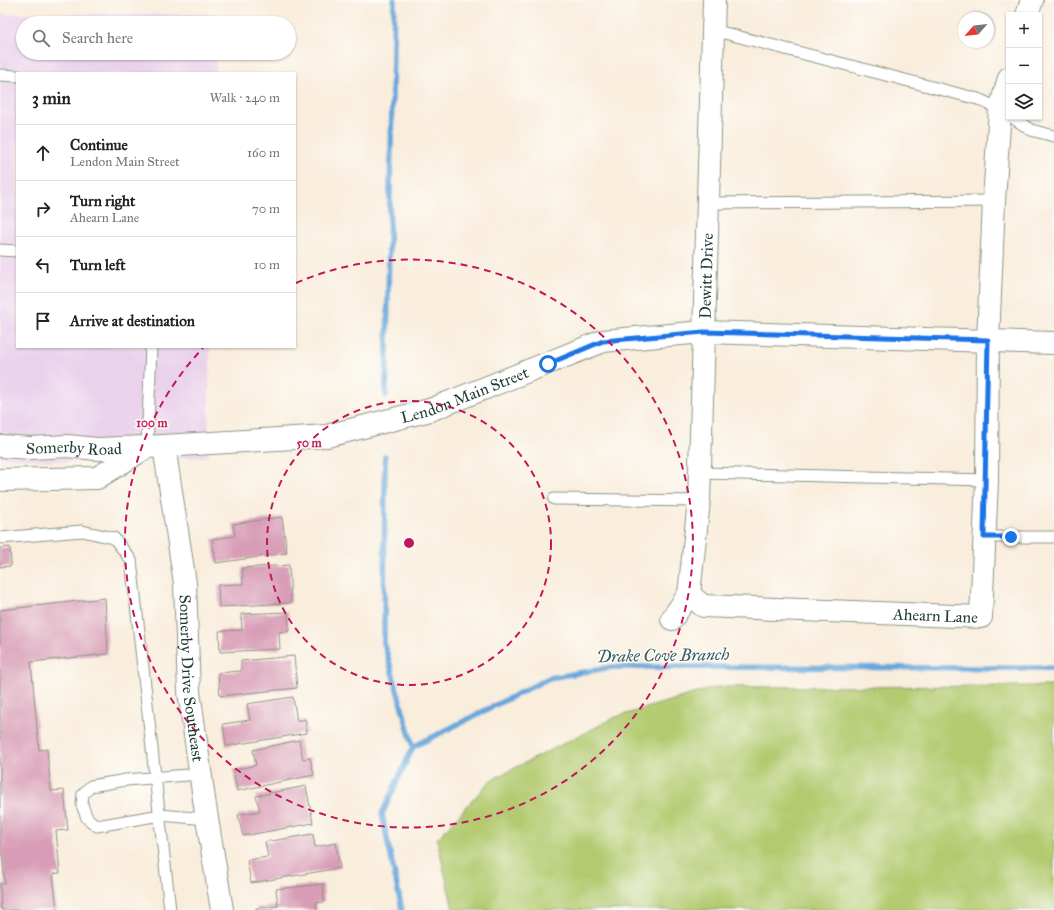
<!DOCTYPE html>
<meta charset="utf-8">
<style>
body{margin:0;font-family:"IM FELL Great Primer",serif;background:#f2f2f2;color:#222}
.controls{position:absolute;right:12px;top:12px;display:grid;overflow:hidden;border-radius:0px;box-shadow:0 1px 3px #0004}
.controls button{width:36px;height:36px;display:grid;place-items:center;padding:0;border:0;border-bottom:1px solid #e0e0e0;background:#fff;color:#222;font:20px sans-serif}
.compass{position:absolute;left:958px;top:12px;width:36px;height:36px;border-radius:50%;background:#fff;box-shadow:0 1px 3px #0004;rotate:243deg}
.stop{position:absolute;width:12px;height:12px;margin:-9px;border:3px solid #1a73e8;border-radius:50%;background:#fff}
.stop.end{background:#1a73e8;border-color:#fff;box-shadow:0 1px 4px #0008}
.list{margin:0;padding:0;list-style:none}
h2{display:flex;justify-content:space-between;align-items:center;height:52px;margin:0;padding:0 16px;font-size:17px}
h2 small{font-size:13px;font-weight:400;color:#767676}
.list li{display:grid;grid-template-columns:26px 1fr auto;gap:12px;align-items:center;box-sizing:border-box;height:56px;padding:0 16px;border-top:1px solid #e0e0e0}
.list b{display:block;font-size:15px;white-space:nowrap}
.list p{margin:0;font-size:13px;white-space:nowrap;color:#767676}
.list em{font-size:13px;font-style:normal;color:#767676}
.icon{flex:none;width:22px;height:22px;fill:none;stroke:currentColor;stroke-width:2;stroke-linecap:round;stroke-linejoin:round}
.map{position:relative;flex:none;width:1054px;height:910px;overflow:hidden}
.search{position:absolute;background:#fff;box-shadow:0 1px 3px #0004;left:16px;top:16px;width:280px;height:44px;display:flex;align-items:center;gap:10px;box-sizing:border-box;padding:0 14px;border-radius:22px;color:#767676;font-size:15px}
.panel{position:absolute;background:#fff;box-shadow:0 1px 3px #0004;left:16px;top:72px;width:280px;height:276px;border-radius:0px}
.map>svg:first-child{display:block}
.built{fill:#ead1ec}
.green{fill:#b3ca6f;stroke:#698452}
.lines{fill:none;stroke-linecap:round;stroke-linejoin:round}
.stream{stroke:#68a7db;stroke-width:5.5}
.building{fill:#d89cb6}
.lane-casing{stroke:#8c9588;stroke-width:13}
.street-casing{stroke:#8c9588;stroke-width:24}
.lane{stroke:#fff;stroke-width:11}
.street{stroke:#fff;stroke-width:22}
.route{stroke:#1a73e8;stroke-width:5}
.ring{fill:none;stroke:#c2185b;stroke-width:2;stroke-dasharray:7 5}
.labels{text-anchor:middle;stroke-width:3;stroke-linejoin:round;paint-order:stroke}
.street-label{font-size:16px;fill:#1f3d34;stroke:#fdfcf7}
.water-label{font-size:17px;font-style:italic;fill:#355d66;stroke:#fdfcf7}
.centre{fill:#c2185b;stroke:#fdfcf7;stroke-width:2}
.ring-label{font-size:12px;text-anchor:middle;font-weight:bold;fill:#c2185b;stroke:#fdfcf7;stroke-width:3;stroke-linejoin:round;paint-order:stroke}
</style>
<div class="map">
<svg width="1054" height="910" viewBox="0 0 1054 910">
<rect width="100%" height="100%" fill="#fdfcf7"/>
<filter id="ink" filterUnits="userSpaceOnUse"><feTurbulence type="fractalNoise" baseFrequency=".025" numOctaves="2"/><feDisplacementMap in="SourceGraphic" scale="8" xChannelSelector="R" yChannelSelector="G"/><feConvolveMatrix kernelMatrix="1 2 1 2 8 2 1 2 1" color-interpolation-filters="sRGB"/></filter>
<filter id="wash" filterUnits="userSpaceOnUse"><feTurbulence type="fractalNoise" baseFrequency=".012" numOctaves="4" result="noise"/><feDisplacementMap in="SourceGraphic" scale="16" xChannelSelector="R" yChannelSelector="G"/><feGaussianBlur stdDeviation="0.9" result="paint"/><feColorMatrix in="noise" values="0 0 0 0 0 0 0 0 0 0 0 0 0 0 0 0 0 1.4 0 .05"/><feComposite in="paint" operator="in"/></filter>
<g filter="url(#wash)">
<rect width="100%" height="100%" fill="#f9eddc"/>
<path class="built" d="M 0,14 L 217,14 L 217,23 L 23,23 L 23,53 L 216,53 L 216,73 L 17,73 L 17,347 L 210,347 L 208,457 L 65,462 L 0,457 Z"/>
<path class="green" d="M 1054,686 L 1054,910 L 453,910 L 437,839 L 491,780 L 616,717 L 716,687 Z"/>
<g class="lines">
<path class="stream" d="M 386,395 L 394,0
M 385,456 L 384,643 L 413,747
M 402,910 L 382,814 L 413,747 L 549,678 L 612,667 L 1054,668"/>
</g>
<g id="blocks">
<path class="building" d="M 282,517 L 287,553 L 216,563 L 212,539 L 235,536 L 233,524 Z
M 10,547 L 11,566 L 0,567 L 0,548 Z
M 289,565 L 291,603 L 219,607 L 218,585 L 243,584 L 242,568 Z
M 105,598 L 108,654 L 31,662 L 39,750 L 47,749 L 51,791 L 64,790 L 68,830 L 56,831 L 60,873 L 53,874 L 57,910 L 1,910 L 0,884 L 5,884 L 2,853 L 0,853 L 0,610 Z
M 288,612 L 289,631 L 279,632 L 280,649 L 220,652 L 219,631 L 242,630 L 241,614 Z
M 294,656 L 297,688 L 220,696 L 218,673 L 241,671 L 241,661 Z
M 293,697 L 297,721 L 305,719 L 307,733 L 226,746 L 223,724 L 250,720 L 247,704 Z
M 299,740 L 303,759 L 310,758 L 314,775 L 237,791 L 233,770 L 256,765 L 253,750 Z
M 306,786 L 313,823 L 243,836 L 238,815 L 260,811 L 256,796 Z
M 313,834 L 315,847 L 336,843 L 340,868 L 251,883 L 247,860 L 268,857 L 265,842 Z
M 323,884 L 324,902 L 316,903 L 317,910 L 256,910 L 256,908 L 278,906 L 276,889 Z"/>
</g>
</g>
<g filter="url(#ink)">
<use href="#blocks" fill-opacity="0" stroke="#8c9588" stroke-width="1"/>
<g class="lines">
<defs>
<path id="lane" d="M 713,30 L 978,99 L 1002,110
M 0,75 L 17,76
M 1012,117 L 1031,130 L 1054,136
M 708,203 L 994,201
M 0,250 L 17,251
M 147,447 L 151,347
M 701,473 L 987,480
M 554,499 L 699,501
M 984,537 L 1054,537
M 0,538 L 82,531 L 114,538 L 131,560 L 170,910
M 200,774 L 126,780 L 91,786 L 83,794 L 82,805 L 87,818 L 97,826 L 160,815 L 207,819"/>
<g id="street">
<path d="M 1027,15 L 1032,0"/>
<path id="s1" d="M 0,446 L 31,448 L 67,446 L 97,449 L 146,447"/>
<path id="s2" d="M 164,446 L 185,583 L 189,692 L 205,806 L 222,910"/>
<path id="s3" d="M 0,480 L 97,478 L 147,447 L 327,436 L 430,410 L 603,341 L 703,332 L 1054,343"/>
<path id="s4" d="M 689,594 L 703,606 L 981,617 L 987,480 L 988,340 L 994,201 L 1000,109 L 1009,78"/>
<path id="s5" d="M 672,619 L 689,594 L 699,501 L 714,0"/>
</g>
</defs>
<use href="#lane" class="lane-casing"/>
<use href="#street" class="street-casing"/>
<use href="#lane" class="lane"/>
<use href="#street" class="street"/>
</g>
</g>
<g class="lines" filter="url(#ink)">
<path class="route" d="M 548,364 L 603,341 L 704,332 L 988,340 L 984,537 L 1011,537"/>
</g>
<g class="ring">
<circle cx="409" cy="543" r="142"/>
<path d="M296 283A284 284 0 1 1 203 348"/>
</g>
<g class="labels">
<g class="street-label">
<text dy="6" stroke="none"><textPath href="#s5" startOffset="349">Dewitt Drive</textPath></text>
<text dy="6" stroke="none"><textPath href="#s3" startOffset="480">Lendon Main Street</textPath></text>
<text dy="6" stroke="none"><textPath href="#s1" startOffset="74">Somerby Road</textPath></text>
<text dy="6" stroke="none"><textPath href="#s4" startOffset="251">Ahearn Lane</textPath></text>
<text dy="6" stroke="none"><textPath href="#s2" startOffset="234">Somerby Drive Southeast</textPath></text>
</g>
<g class="water-label">
<text transform="translate(663 655) rotate(-1)" y="6">Drake Cove Branch</text>
</g>
</g>
<circle cx="409" cy="543" r="6" class="centre"/>
<g class="ring-label">
<text x="152" y="427">100 m</text>
<text x="309" y="447">50 m</text>
</g>
</svg>
<div class="controls">
<button>+</button>
<button>−</button>
<button><svg class="icon" aria-label="layers" viewBox="0 0 24 24"><path d="M12 4l9 5-9 5-9-5zM3 14l9 5 9-5"/></svg></button>
</div>
<svg class="compass" viewBox="-18 -18 36 36"><path d="M0-13l5 13h-10z" fill="#e53935"/><path d="M0 13l5-13h-10z" fill="#767676"/></svg>
<div class="stop" style="left:548px;top:364px"></div>
<div class="stop end" style="left:1011px;top:537px"></div>
<div class="search"><svg class="icon" aria-label="search" viewBox="0 0 24 24"><circle cx="10" cy="10" r="6"/><path d="M15 15l6 6"/></svg>Search here</div>
<section class="panel">
<h2>3 min<small>Walk · 240 m</small></h2>
<ul class="list">
<li><svg class="icon" aria-label="ahead" viewBox="0 0 24 24"><path d="M12 20V5M6 11l6-6 6 6"/></svg><div><b>Continue</b><p>Lendon Main Street</p></div><em>160 m</em></li>
<li><svg class="icon" aria-label="right" viewBox="0 0 24 24"><path d="M7 20v-9h11M14 6l5 5-5 5"/></svg><div><b>Turn right</b><p>Ahearn Lane</p></div><em>70 m</em></li>
<li><svg class="icon" aria-label="left" viewBox="0 0 24 24"><path d="M17 20v-9H6M10 6l-5 5 5 5"/></svg><div><b>Turn left</b></div><em>10 m</em></li>
<li><svg class="icon" aria-label="arrive" viewBox="0 0 24 24"><path d="M6 21V4h12l-3 4 3 4H6"/></svg><div><b>Arrive at destination</b></div></li>
</ul>
</section>
</div>
